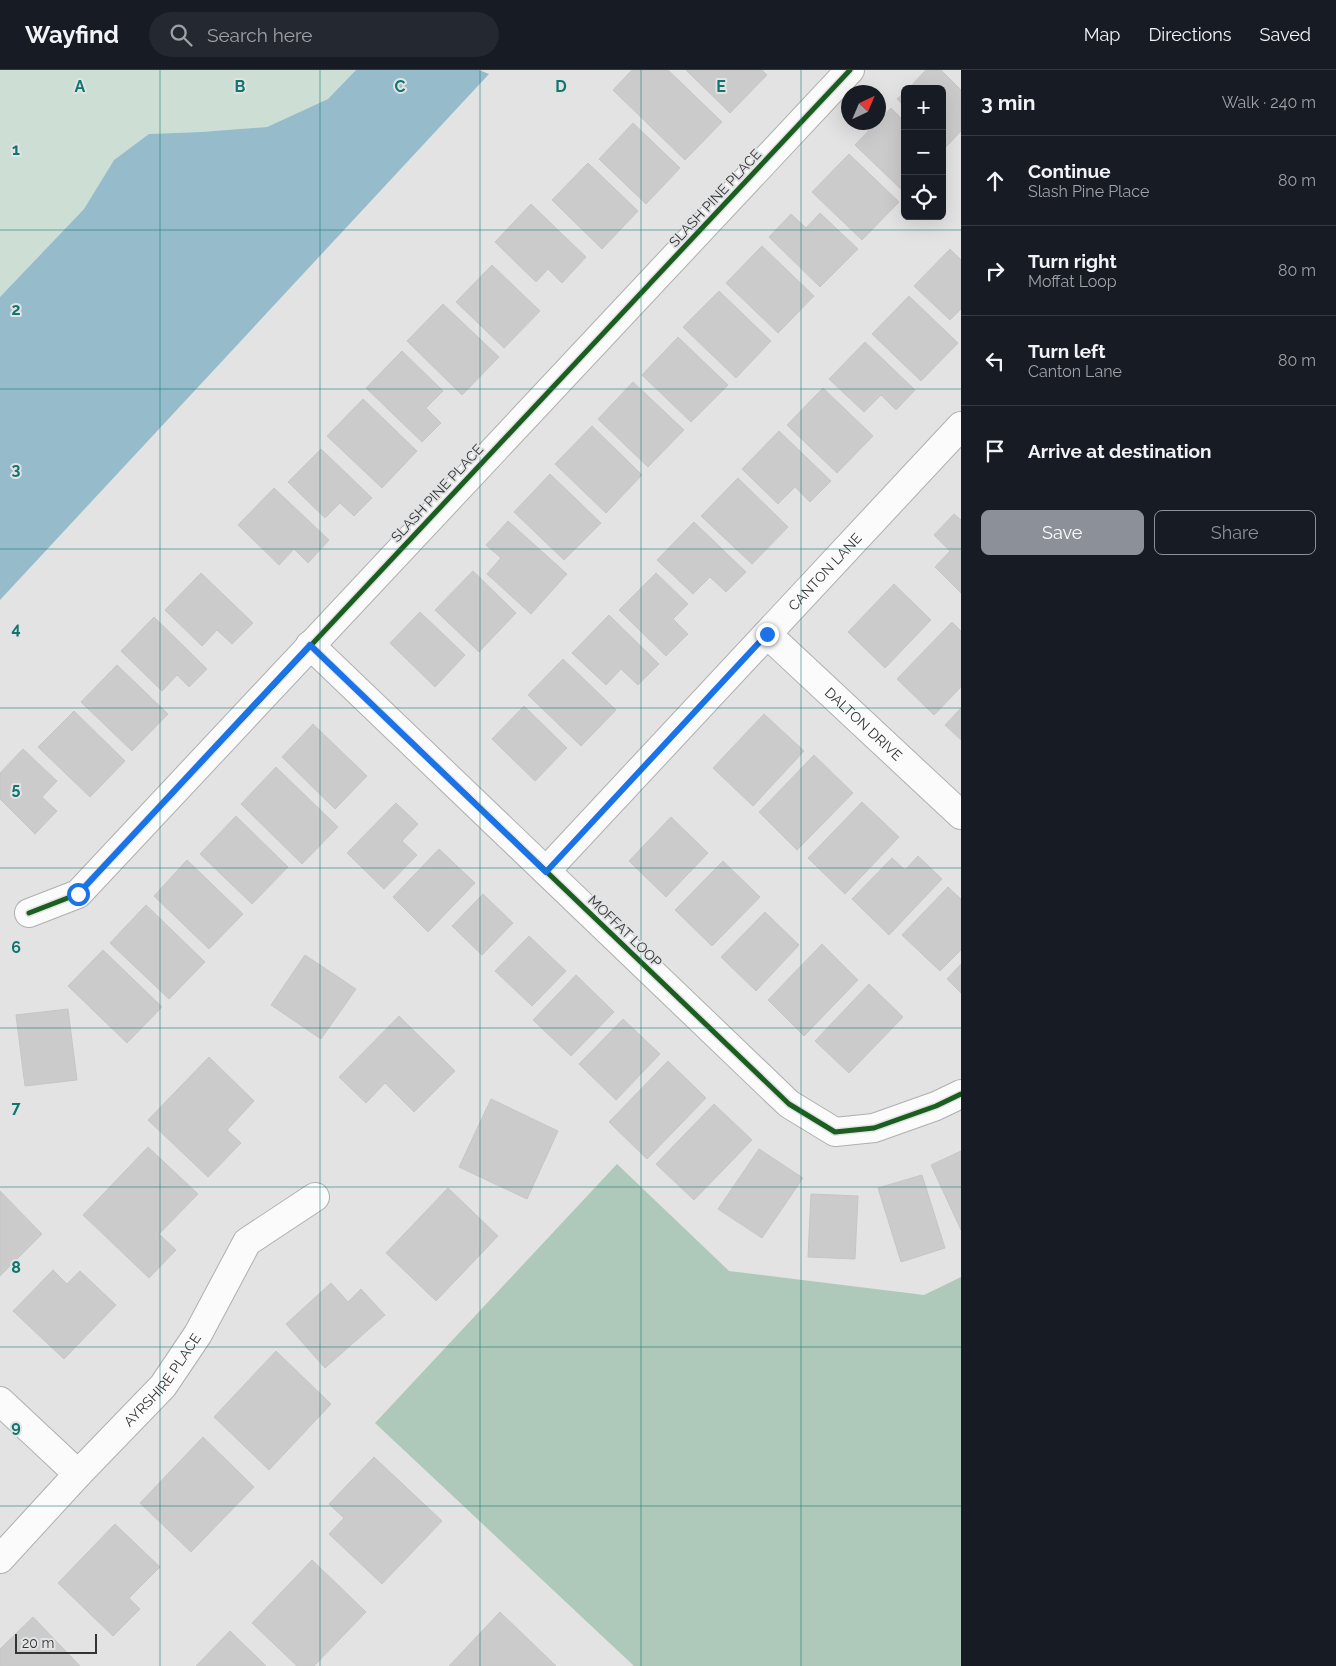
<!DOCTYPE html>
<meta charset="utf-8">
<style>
body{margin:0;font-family:Raleway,sans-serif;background:#242831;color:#f1f3f6}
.controls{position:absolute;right:15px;top:15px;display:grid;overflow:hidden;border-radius:8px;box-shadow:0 5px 20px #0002}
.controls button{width:45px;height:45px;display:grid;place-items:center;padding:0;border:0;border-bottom:1px solid #363941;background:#171b24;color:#f1f3f6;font:25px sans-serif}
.compass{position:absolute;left:841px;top:15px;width:45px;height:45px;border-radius:50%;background:#171b24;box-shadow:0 5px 20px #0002;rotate:44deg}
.scale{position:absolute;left:15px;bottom:12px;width:82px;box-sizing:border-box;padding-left:5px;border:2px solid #333434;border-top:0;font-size:14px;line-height:18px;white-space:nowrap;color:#333434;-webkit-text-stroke:4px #e2e3e4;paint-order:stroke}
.stop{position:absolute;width:15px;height:15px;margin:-11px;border:4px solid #1a73e8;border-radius:50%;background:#fff}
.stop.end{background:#1a73e8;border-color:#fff;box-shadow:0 1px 5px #0008}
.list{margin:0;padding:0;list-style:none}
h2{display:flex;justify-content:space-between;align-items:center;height:65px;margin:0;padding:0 20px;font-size:21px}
h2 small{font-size:16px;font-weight:400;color:#9ea1a6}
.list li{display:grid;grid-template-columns:32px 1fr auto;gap:15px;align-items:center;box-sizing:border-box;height:90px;padding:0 20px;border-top:1px solid #363941}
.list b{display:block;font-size:19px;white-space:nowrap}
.list p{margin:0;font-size:16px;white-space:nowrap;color:#9ea1a6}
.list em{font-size:16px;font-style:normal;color:#9ea1a6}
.actions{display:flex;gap:10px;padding:15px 20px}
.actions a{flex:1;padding:11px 0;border:1px solid #8c9099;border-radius:8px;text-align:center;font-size:18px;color:#8c9099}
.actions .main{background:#8c9099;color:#fff}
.icon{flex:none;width:28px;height:28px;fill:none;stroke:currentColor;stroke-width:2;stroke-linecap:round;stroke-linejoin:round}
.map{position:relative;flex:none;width:961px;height:1596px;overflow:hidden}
header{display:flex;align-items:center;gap:30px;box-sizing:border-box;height:70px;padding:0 25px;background:#171b24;border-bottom:1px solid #363941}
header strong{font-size:24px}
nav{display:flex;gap:28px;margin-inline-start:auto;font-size:18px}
.search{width:350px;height:45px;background:#242831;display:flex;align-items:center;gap:12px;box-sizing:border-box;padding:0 18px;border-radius:28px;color:#9ea1a6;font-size:19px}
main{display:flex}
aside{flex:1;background:#171b24}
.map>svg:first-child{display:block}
.green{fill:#cdded4}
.forest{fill:#aec9ba}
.water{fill:#96bccb}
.building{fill:#cbcbcb;stroke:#c6c6c6}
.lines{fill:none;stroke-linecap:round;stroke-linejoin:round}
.minor-casing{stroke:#afafaf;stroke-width:30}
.minor{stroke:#fbfbfb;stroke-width:28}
.cycleway-casing{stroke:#e2e3e4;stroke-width:8}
.cycleway{stroke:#1b5e20;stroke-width:5}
.route{stroke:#1a73e8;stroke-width:6}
.grid{fill:none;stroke:#0f766e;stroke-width:1;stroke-opacity:0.55}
.labels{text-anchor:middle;stroke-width:4;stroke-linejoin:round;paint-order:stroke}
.street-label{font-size:14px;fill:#333434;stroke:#e2e3e4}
.grid-label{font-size:16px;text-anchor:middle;font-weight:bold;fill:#0f766e;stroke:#e2e3e4;stroke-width:4;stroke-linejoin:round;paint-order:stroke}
</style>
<header>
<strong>Wayfind</strong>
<div class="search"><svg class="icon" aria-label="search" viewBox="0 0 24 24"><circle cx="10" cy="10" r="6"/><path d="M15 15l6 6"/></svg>Search here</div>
<nav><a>Map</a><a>Directions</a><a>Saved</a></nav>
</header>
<main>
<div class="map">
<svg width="961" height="1596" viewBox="0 0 961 1596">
<rect width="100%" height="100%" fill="#e3e3e3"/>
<path class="green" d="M 0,0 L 356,0 L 328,29 L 267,57 L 201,62 L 149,64 L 114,90 L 84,139 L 0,227 Z"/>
<path class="forest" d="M 617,1094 L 729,1201 L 924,1225 L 961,1207 L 961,1596 L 634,1596 L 375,1353 Z"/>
<path class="water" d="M 356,0 L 479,0 L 489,4 L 0,530 L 0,227 L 84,139 L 114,90 L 149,64 L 201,62 L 267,57 L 328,29 Z"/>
<path class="building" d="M 632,0 L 668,0 L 722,52 L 685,90 L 613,20 Z
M 686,0 L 762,0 L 767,5 L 730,43 Z
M 926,0 L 941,0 L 961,20 L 961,61 L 946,77 L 942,73 L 942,19 L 908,19 Z
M 905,22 L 905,37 L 897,29 Z
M 891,38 L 905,52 L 905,123 L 855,75 L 877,52 L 878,52 Z
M 633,53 L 680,98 L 646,134 L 599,89 Z
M 849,84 L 899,132 L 862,170 L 812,122 Z
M 588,93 L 638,141 L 602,179 L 552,130 Z
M 531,134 L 586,187 L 562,213 L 548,199 L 536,212 L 495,172 Z
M 820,143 L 858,179 L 820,217 L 769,167 L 791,144 L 806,158 Z
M 762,176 L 814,226 L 778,263 L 726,213 Z
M 950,179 L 961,190 L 961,239 L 950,250 L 914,216 Z
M 492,195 L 540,241 L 504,278 L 456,232 Z
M 719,221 L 771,271 L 736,308 L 683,257 Z
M 909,226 L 958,273 L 921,311 L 872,264 Z
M 443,234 L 499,287 L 462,325 L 407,271 Z
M 678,267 L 728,315 L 691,352 L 642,305 Z
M 865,272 L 915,320 L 896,340 L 881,325 L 864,342 L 829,309 Z
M 402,281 L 443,321 L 426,338 L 441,353 L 422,372 L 366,318 Z
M 633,312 L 684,360 L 648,397 L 598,349 Z
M 823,318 L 873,366 L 837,403 L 787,355 Z
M 363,329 L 417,381 L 382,418 L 327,366 Z
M 592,356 L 642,405 L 606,443 L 555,394 Z
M 779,361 L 831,411 L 810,432 L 795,417 L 778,434 L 742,399 Z
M 321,379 L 372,428 L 354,446 L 340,433 L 325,448 L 288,412 Z
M 550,404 L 601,453 L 564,490 L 514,442 Z
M 738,408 L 788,457 L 752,494 L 701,446 Z
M 274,418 L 329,470 L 308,493 L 294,479 L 279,495 L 238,455 Z
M 954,444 L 961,450 L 961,523 L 935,497 L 950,481 L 934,465 Z
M 508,451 L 567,504 L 531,544 L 487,504 L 501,488 L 486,475 Z
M 694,452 L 746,502 L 726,522 L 710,507 L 693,524 L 657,490 Z
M 473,501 L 516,543 L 479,582 L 435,540 Z
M 201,503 L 253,553 L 232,574 L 217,560 L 202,576 L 165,540 Z
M 656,503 L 688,534 L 673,549 L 688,564 L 666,586 L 619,540 Z
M 894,514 L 931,550 L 885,598 L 848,562 Z
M 420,542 L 465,585 L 435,617 L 390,573 Z
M 609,545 L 659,594 L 638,615 L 621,599 L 606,615 L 572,583 Z
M 154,547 L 207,599 L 189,617 L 177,605 L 162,621 L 121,581 Z
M 952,552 L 961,561 L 961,617 L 934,645 L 897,609 Z
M 563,589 L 616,640 L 581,676 L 528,625 Z
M 117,595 L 168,644 L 132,681 L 81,632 Z
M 524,636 L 567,678 L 535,711 L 492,669 Z
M 961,638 L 961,670 L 945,655 Z
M 74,641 L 125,691 L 90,727 L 38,677 Z
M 764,644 L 804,681 L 753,736 L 713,698 Z
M 313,654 L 367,706 L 335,739 L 282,687 Z
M 23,679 L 57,711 L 42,727 L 57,741 L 35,764 L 0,729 L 0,703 Z
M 814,685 L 853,723 L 797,780 L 759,742 Z
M 276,697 L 338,757 L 302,794 L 241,734 Z
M 862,732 L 899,767 L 845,824 L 808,788 Z
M 396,733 L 418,754 L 402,771 L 417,785 L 384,819 L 347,783 Z
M 236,746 L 288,797 L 252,834 L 200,784 Z
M 671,747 L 708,783 L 666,827 L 629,791 Z
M 439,779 L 475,813 L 428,862 L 393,827 Z
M 918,786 L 942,809 L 889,865 L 852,829 L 892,788 L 905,800 Z
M 187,790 L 243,844 L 209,879 L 154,826 Z
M 723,791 L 760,827 L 712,876 L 675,840 Z
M 948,817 L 961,829 L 961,880 L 940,901 L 902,865 Z
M 483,824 L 513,853 L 482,885 L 452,856 Z
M 146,835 L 205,892 L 169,929 L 110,873 Z
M 765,842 L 799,875 L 756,921 L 721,887 Z
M 529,866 L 566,901 L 532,936 L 495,901 Z
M 822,874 L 858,910 L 804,966 L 768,930 Z
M 103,880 L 162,937 L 127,973 L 68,916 Z
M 305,885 L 356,919 L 321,969 L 271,935 Z
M 961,894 L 961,923 L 947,909 Z
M 576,905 L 614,942 L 571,986 L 533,950 Z
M 869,914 L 903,947 L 849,1003 L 815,971 Z
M 68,939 L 77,1010 L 25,1016 L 16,945 Z
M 399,946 L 455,1001 L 414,1042 L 385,1013 L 366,1033 L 339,1007 Z
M 623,949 L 660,984 L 616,1030 L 579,994 Z
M 209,987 L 254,1031 L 227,1060 L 241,1073 L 208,1107 L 148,1050 Z
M 668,991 L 706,1028 L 647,1089 L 609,1052 Z
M 491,1029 L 558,1061 L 527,1129 L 459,1097 Z
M 714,1034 L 752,1070 L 694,1130 L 656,1094 Z
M 148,1077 L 198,1124 L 159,1164 L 176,1180 L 149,1208 L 83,1145 Z
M 759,1079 L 803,1108 L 762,1168 L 718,1139 Z
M 961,1081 L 961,1160 L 931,1095 Z
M 922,1105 L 945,1178 L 901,1192 L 878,1118 Z
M 448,1118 L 498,1166 L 436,1231 L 386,1183 Z
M 0,1121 L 42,1164 L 0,1206 Z
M 811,1124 L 858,1126 L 855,1189 L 808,1187 Z
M 53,1200 L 67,1214 L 80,1201 L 116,1235 L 64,1289 L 13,1241 Z
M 331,1213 L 348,1232 L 361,1219 L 385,1245 L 325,1298 L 286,1254 Z
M 276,1281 L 331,1334 L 269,1400 L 214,1347 Z
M 203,1367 L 254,1417 L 191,1482 L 140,1433 Z
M 374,1387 L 442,1451 L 382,1514 L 329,1464 L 344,1448 L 329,1434 Z
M 115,1454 L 160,1497 L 129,1528 L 140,1539 L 113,1566 L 58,1513 Z
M 312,1490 L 366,1542 L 314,1596 L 297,1596 L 252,1553 Z
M 500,1542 L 556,1596 L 449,1596 Z
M 33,1547 L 80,1596 L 0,1596 L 0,1579 Z
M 230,1561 L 266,1596 L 196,1596 Z"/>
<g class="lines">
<defs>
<g id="minor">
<path id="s1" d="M 767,564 L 961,745"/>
<path d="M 310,575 L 789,1034 L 835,1062 L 874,1058 L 936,1036 L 961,1024"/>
<path id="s2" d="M 546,801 L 961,356"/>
<path d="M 29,843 L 78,824 L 850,0"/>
<path d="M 0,1331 L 78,1404"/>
<path id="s3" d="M 0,1489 L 78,1404 L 163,1316 L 198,1264 L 247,1172 L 315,1127"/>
</g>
</defs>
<use href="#minor" class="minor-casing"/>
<use href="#minor" class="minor"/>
<defs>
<path id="cycleway" d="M 310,575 L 789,1034 L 835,1062 L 874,1058 L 936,1036 L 961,1024
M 29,843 L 78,824 L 850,0"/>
</defs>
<use href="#cycleway" class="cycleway-casing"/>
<use href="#cycleway" class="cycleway"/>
</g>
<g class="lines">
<path class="route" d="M 78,824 L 310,575 L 546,802 L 767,564"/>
</g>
<path class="grid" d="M 160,0 L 160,1596M 320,0 L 320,1596M 480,0 L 480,1596M 641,0 L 641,1596M 801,0 L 801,1596M 0,160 L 961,160M 0,319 L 961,319M 0,479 L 961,479M 0,638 L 961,638M 0,798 L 961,798M 0,958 L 961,958M 0,1117 L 961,1117M 0,1277 L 961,1277M 0,1436 L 961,1436"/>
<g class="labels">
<g class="street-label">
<text transform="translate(715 128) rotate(-47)" y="5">SLASH PINE PLACE</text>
<text transform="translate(437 423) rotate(-47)" y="5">SLASH PINE PLACE</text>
<text dy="5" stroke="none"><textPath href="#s2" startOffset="409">CANTON LANE</textPath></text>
<text dy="5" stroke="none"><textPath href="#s1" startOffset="132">DALTON DRIVE</textPath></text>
<text transform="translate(625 861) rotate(44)" y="5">MOFFAT LOOP</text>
<text dy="5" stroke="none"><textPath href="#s3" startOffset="242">AYRSHIRE PLACE</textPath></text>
</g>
</g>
<g class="grid-label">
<text x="80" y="22">A</text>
<text x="240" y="22">B</text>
<text x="400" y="22">C</text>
<text x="561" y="22">D</text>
<text x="721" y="22">E</text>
<text x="16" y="85">1</text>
<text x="16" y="245">2</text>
<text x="16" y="405">3</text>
<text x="16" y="564">4</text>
<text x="16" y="724">5</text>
<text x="16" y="883">6</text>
<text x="16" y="1043">7</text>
<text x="16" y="1203">8</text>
<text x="16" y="1362">9</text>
</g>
</svg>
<div class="controls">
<button>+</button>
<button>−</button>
<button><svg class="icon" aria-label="locate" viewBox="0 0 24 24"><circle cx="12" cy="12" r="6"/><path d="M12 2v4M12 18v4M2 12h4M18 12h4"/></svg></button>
</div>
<svg class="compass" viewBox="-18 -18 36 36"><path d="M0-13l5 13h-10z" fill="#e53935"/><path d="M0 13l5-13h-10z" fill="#9ea1a6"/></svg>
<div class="scale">20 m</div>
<div class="stop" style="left:78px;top:824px"></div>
<div class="stop end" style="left:767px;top:564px"></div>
</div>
<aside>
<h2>3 min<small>Walk · 240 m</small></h2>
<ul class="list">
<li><svg class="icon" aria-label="ahead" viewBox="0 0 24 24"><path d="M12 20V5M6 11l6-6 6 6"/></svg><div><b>Continue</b><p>Slash Pine Place</p></div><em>80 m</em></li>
<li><svg class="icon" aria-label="right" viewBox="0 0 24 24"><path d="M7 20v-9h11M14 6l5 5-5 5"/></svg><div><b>Turn right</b><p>Moffat Loop</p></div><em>80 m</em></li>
<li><svg class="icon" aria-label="left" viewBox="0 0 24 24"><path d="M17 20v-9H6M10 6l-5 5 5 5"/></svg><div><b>Turn left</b><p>Canton Lane</p></div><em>80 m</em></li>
<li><svg class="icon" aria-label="arrive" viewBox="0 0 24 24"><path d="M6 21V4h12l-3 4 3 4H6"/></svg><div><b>Arrive at destination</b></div></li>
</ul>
<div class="actions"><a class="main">Save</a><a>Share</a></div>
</aside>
</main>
